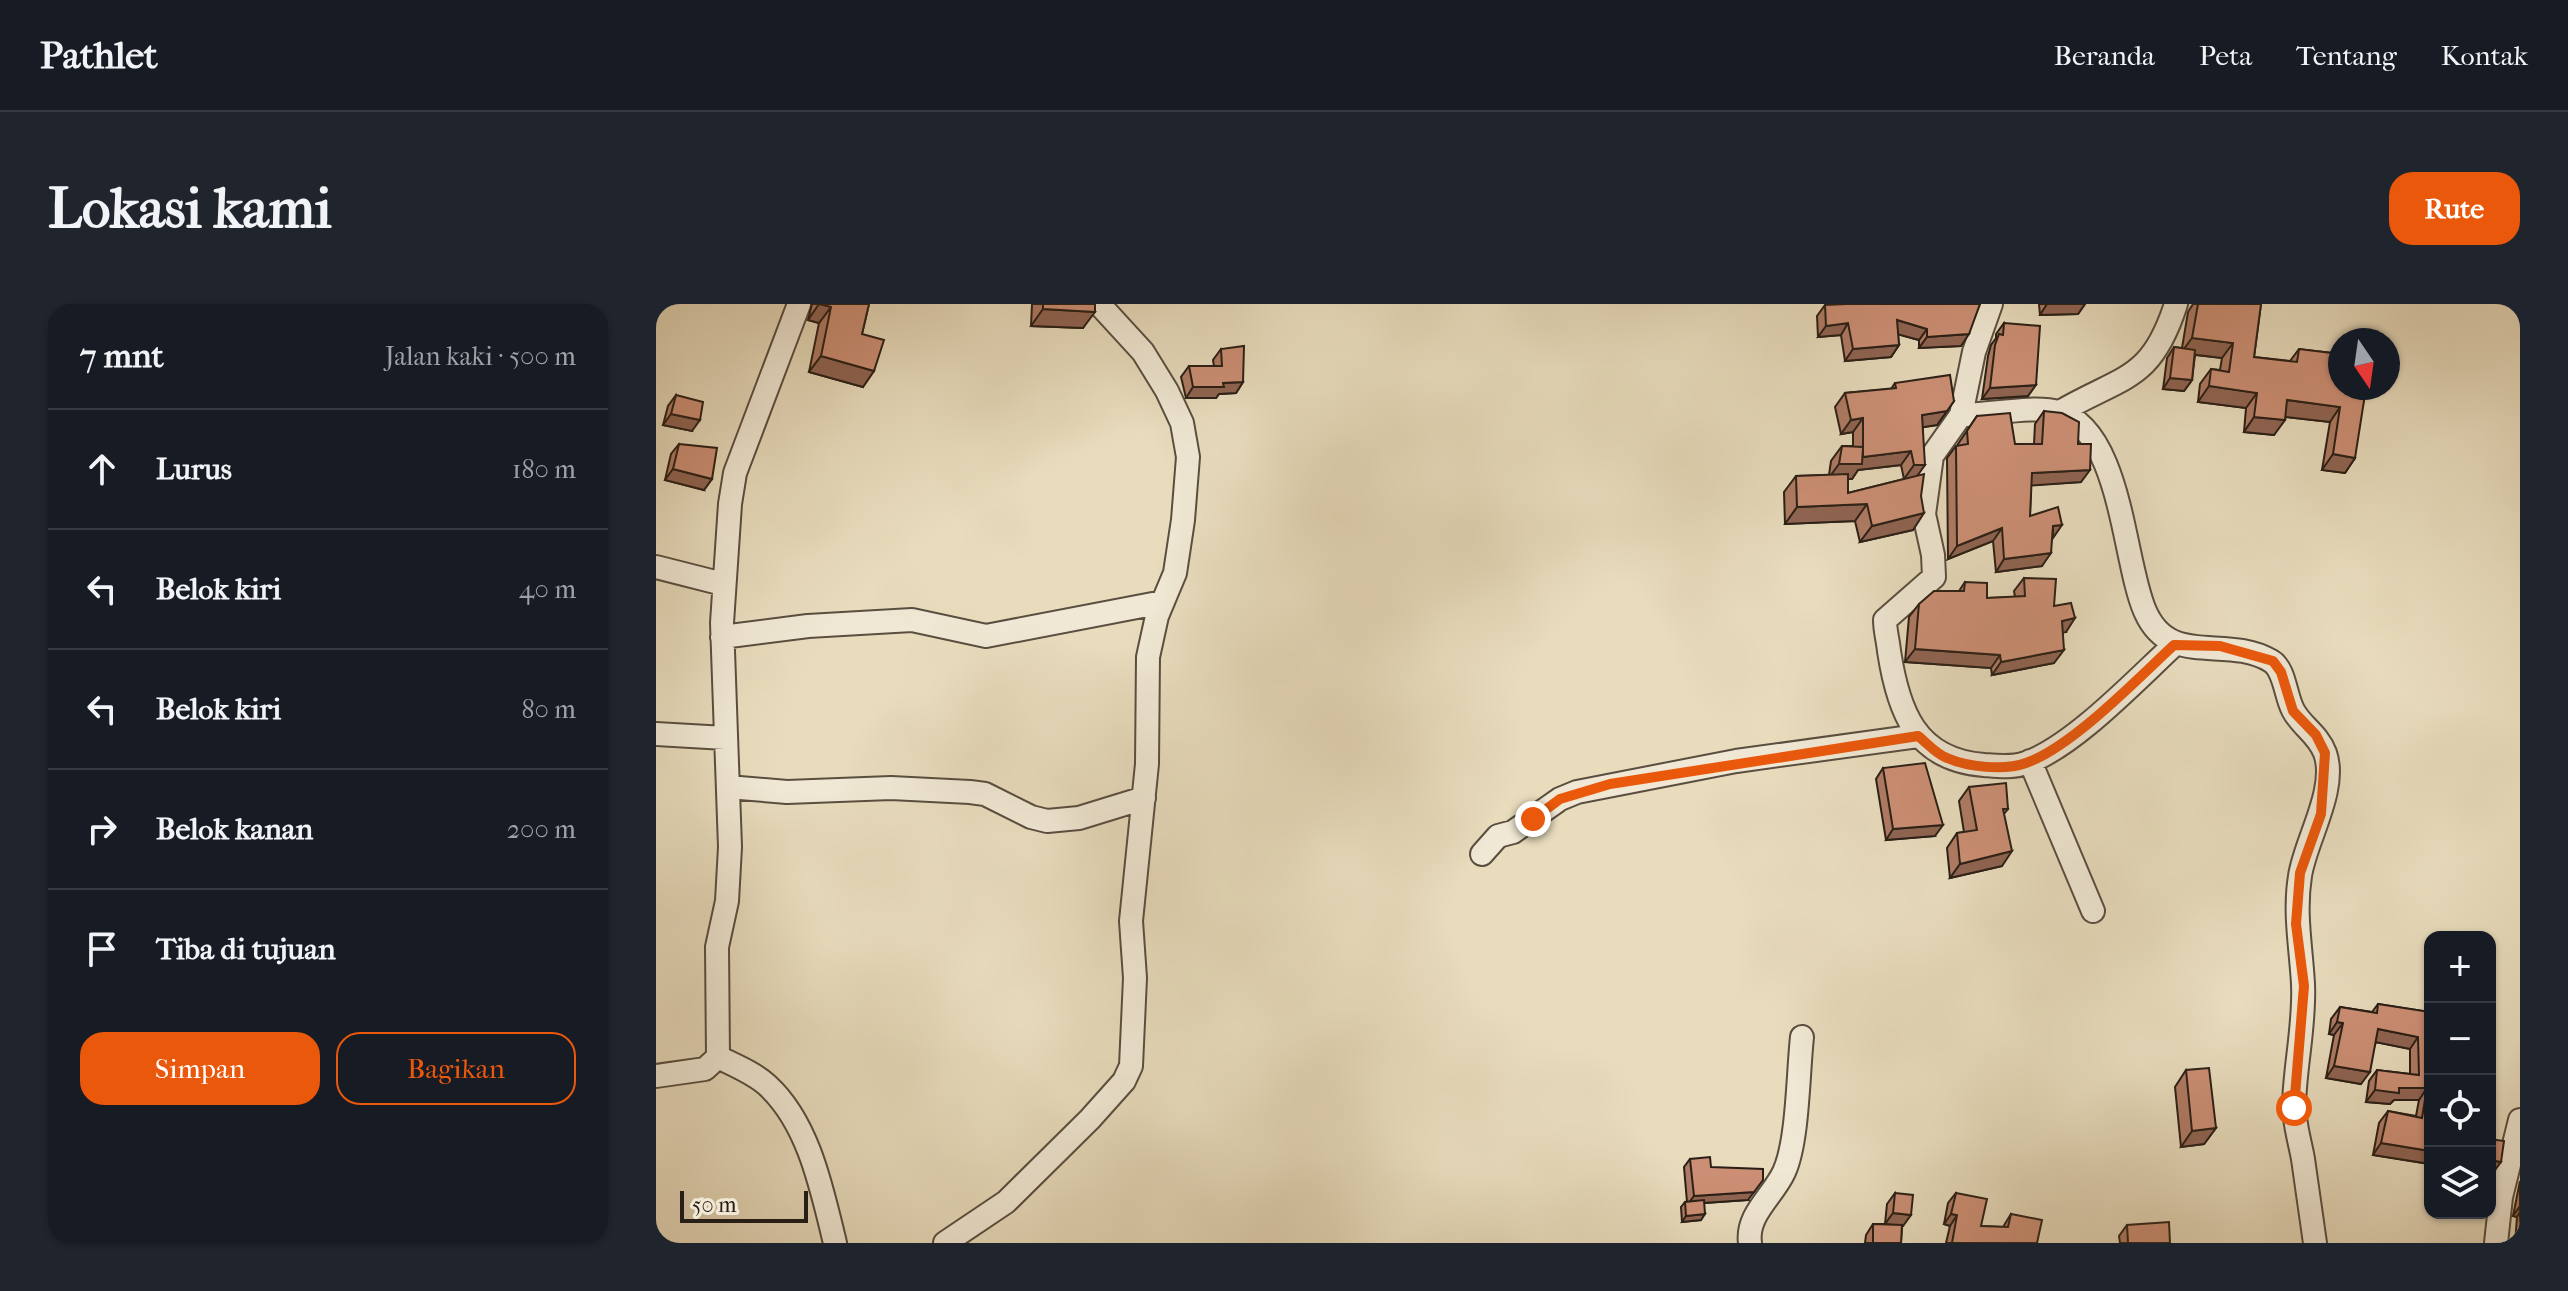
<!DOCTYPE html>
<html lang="id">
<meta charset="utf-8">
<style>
body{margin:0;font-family:"IM FELL French Canon",serif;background:#20242c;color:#f1f3f6}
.controls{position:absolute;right:24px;bottom:24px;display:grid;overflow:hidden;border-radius:16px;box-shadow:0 2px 6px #0004}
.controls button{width:72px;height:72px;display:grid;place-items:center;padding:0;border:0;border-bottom:2px solid #363941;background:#171b24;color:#f1f3f6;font:40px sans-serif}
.compass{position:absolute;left:1672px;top:24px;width:72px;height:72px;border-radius:50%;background:#171b24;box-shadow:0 2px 6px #0004;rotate:167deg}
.scale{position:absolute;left:24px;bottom:20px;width:128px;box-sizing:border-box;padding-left:8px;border:4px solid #2a1f16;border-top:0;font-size:22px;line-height:28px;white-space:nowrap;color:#2a1f16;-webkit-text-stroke:6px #f0e8d4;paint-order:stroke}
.stop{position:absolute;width:24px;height:24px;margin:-18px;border:6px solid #ea580c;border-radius:50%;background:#fff}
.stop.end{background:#ea580c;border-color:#fff;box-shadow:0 2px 8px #0008}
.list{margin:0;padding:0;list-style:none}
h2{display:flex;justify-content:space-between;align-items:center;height:104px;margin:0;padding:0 32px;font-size:34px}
h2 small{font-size:26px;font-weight:400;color:#9ea1a6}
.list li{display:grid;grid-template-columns:52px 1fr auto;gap:24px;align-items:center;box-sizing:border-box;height:120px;padding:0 32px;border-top:2px solid #363941}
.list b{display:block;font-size:30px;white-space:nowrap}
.list em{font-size:26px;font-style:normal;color:#9ea1a6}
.actions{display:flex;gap:16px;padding:24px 32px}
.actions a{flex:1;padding:18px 0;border:2px solid #ea580c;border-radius:24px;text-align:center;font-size:28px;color:#ea580c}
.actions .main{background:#ea580c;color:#fff}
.icon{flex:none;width:44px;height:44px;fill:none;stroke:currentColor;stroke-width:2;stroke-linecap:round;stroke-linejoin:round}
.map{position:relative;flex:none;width:1864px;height:939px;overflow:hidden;border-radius:24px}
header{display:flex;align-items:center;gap:48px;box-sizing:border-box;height:112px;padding:0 40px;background:#171b24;border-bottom:2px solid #363941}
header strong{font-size:38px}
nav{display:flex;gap:44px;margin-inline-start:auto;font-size:28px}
.intro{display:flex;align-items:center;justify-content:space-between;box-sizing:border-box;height:192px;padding:0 48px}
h1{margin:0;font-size:56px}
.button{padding:20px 36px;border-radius:24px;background:#ea580c;color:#fff;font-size:28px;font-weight:700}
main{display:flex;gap:48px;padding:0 48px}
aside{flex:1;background:#171b24;border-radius:24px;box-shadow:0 2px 6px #0004}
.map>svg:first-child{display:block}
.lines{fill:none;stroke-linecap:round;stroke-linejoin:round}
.minor-casing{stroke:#5a4e40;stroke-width:26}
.minor{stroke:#f0e8d4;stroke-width:22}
.wall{fill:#af7b65;stroke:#2a1f16;stroke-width:2;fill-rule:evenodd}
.shaded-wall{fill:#8f6452;stroke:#2a1f16;stroke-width:2}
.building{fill:#cc8f75;stroke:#2a1f16;stroke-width:2}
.route{stroke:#ea580c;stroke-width:10}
</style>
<header>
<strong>Pathlet</strong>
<nav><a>Beranda</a><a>Peta</a><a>Tentang</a><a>Kontak</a></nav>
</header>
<div class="intro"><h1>Lokasi kami</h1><a class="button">Rute</a></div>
<main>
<aside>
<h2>7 mnt<small>Jalan kaki · 500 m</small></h2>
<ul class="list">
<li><svg class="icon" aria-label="ahead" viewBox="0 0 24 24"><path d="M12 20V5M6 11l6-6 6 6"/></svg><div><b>Lurus</b></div><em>180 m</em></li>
<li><svg class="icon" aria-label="left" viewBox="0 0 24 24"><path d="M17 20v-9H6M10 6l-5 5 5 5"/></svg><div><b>Belok kiri</b></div><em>40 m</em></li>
<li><svg class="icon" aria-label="left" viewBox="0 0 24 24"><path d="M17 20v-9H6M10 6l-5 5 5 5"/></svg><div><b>Belok kiri</b></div><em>80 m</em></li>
<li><svg class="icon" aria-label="right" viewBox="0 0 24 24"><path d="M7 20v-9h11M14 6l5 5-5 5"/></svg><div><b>Belok kanan</b></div><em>200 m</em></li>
<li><svg class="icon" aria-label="arrive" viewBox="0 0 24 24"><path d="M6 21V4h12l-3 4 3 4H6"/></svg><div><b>Tiba di tujuan</b></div></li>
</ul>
<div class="actions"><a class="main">Simpan</a><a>Bagikan</a></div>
</aside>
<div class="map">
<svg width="1864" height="939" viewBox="0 0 1864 939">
<rect width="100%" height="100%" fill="#e8dcbd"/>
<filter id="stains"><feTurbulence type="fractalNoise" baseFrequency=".0025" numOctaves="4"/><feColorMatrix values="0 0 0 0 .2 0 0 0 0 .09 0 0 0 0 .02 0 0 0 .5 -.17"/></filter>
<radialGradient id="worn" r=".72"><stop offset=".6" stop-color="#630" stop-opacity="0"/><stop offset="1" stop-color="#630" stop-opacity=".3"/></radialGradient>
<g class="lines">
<defs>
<path id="minor" d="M 1335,0 L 1318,48 L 1305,111 L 1276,152 L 1268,210 L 1277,251 L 1278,273 L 1229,316 C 1229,327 1232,336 1233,347 C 1242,406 1259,456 1328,461 C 1341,462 1357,464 1370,459 C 1417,443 1481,375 1518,341
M 1404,108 C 1467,71 1495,78 1520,0
M 1305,111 C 1332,111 1379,101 1402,108 C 1466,126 1467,257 1489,307 C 1514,365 1570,330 1615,357 C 1629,365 1629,391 1637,406 C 1645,422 1662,430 1669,449 C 1682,485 1649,537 1644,572 C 1638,609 1645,643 1647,680 C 1649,720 1639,761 1638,801 C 1638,819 1644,838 1647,855 C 1651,883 1655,911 1659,939
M 0,263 L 67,280
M 66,333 L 152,322 L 256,316 L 330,332 L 507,298
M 0,430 L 69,434
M 1374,457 L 1437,607
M 72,483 L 131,488 L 235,484 L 314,488 L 329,490 L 375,513 L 391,517 L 423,514 L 488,494
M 826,550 L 842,532 L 857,528 L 904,495 L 921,488 L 1080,457 L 1262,432
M 62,753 C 78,761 98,769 111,781 C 153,819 166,886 179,939
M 0,772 L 49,765 L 62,753 L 61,643 L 71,597 L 74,543 L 66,319 L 74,200 L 79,169 L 143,0
M 289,939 L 350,898 L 434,815 L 468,777 L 475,762 L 479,674 L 475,617 L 491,460 L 492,353 L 501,312 L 519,269 L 527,216 L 532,153 L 526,119 L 511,87 L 487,48 L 443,0
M 1094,939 C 1090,911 1117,892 1128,868 C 1142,838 1142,769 1146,733
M 1840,939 L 1845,893 L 1864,816"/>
</defs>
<use href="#minor" class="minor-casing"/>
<use href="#minor" class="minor"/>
</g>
<path class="wall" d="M 156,0 L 213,0 L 206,30 L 207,83 L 153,68 L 163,19 L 152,16 Z
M 376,0 L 439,0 L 427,24 L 375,22 Z
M 1324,0 L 1305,42 L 1263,44 L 1263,36 L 1242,30 L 1243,41 L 1235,53 L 1189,57 L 1185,31 L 1162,33 L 1161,12 L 1169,1 Z
M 1383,0 L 1429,0 L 1422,10 L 1384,11 Z
M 1537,0 L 1605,0 L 1598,53 L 1634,57 L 1643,45 L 1684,50 L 1699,154 L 1689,169 L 1666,166 L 1674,118 L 1629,113 L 1618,131 L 1588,128 L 1590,104 L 1542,98 L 1544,80 L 1555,65 L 1564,66 L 1566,54 L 1539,51 L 1536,76 L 1528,87 L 1507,85 L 1511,54 L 1518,43 L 1526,44 L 1532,8 Z
M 1348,19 L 1372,92 L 1326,95 L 1332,52 L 1335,41 L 1340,34 L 1340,30 Z
M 565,45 L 587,78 L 580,89 L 563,90 L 560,94 L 530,94 L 525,73 L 533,62 L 558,62 L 557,56 Z
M 1239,79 L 1298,97 L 1281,121 L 1267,123 L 1261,172 L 1257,226 L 1204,238 L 1199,217 L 1129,220 L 1128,188 L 1140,172 L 1173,171 L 1175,157 L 1186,142 L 1197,142 L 1197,128 L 1185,130 L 1179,103 L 1189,89 L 1235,85 ZM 1245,161 L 1248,175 L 1192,189 L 1192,175 L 1196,175 L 1202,166 Z
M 20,91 L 36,127 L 7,121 L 12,102 Z
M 1388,107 L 1422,140 L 1425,178 L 1375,181 L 1374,212 L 1396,234 L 1386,262 L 1340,268 L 1337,237 L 1292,255 L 1291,154 L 1300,142 L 1302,141 L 1302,140 L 1321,112 L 1359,140 L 1378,140 L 1379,120 Z
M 23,140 L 48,186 L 9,176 L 15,150 Z
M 1368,274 L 1398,302 L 1410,328 L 1406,328 L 1398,359 L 1336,371 L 1335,364 L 1249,358 L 1253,313 L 1263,300 L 1303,287 L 1309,278 L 1331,294 L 1359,293 L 1358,287 Z
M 1227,464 L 1279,532 L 1230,536 L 1220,475 Z
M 1313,483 L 1352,505 L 1348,510 L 1346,562 L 1294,574 L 1291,544 L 1301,529 L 1308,528 L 1303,497 Z
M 1722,700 L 1774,708 L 1774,860 L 1717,851 L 1723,819 L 1732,807 L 1760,812 L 1763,796 L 1738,796 L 1734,800 L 1710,798 L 1713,777 L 1721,766 L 1754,770 L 1754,745 L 1720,738 L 1705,780 L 1670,774 L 1678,731 L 1673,730 L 1675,715 L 1684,703 L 1716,708 Z
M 1530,766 L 1560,824 L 1548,840 L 1525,843 L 1519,783 Z
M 1034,855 L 1055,863 L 1092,896 L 1048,899 L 1045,916 L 1026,918 L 1025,903 L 1029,898 L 1031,898 L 1028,863 Z
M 1864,877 L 1864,939 L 1859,939 L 1861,913 L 1857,912 Z
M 1239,889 L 1247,922 L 1246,922 L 1245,939 L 1209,939 L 1210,931 L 1217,920 L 1229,920 L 1231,900 Z
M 1300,889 L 1325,922 L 1347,923 L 1355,910 L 1381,939 L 1290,939 L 1294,922 L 1288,920 L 1292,899 Z
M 1471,921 L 1514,939 L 1464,939 L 1463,932 Z"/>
<path class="shaded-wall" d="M 163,0 L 175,3 L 163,19 L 152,16 Z
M 1391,0 L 1429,0 L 1422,10 L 1384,11 Z
M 387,5 L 439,8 L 427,24 L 375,22 Z
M 1241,16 L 1271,25 L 1263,36 L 1233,28 Z
M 1192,19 L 1185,31 L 1162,33 L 1170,22 Z
M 1313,30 L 1305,42 L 1263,44 L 1271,33 Z
M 1536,34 L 1577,39 L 1566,54 L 1525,49 Z
M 1243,41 L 1235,53 L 1189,57 L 1197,45 Z
M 165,52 L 218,67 L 207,83 L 153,68 Z
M 1514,74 L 1536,76 L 1528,87 L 1507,85 Z
M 587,78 L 580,89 L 563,90 L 560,94 L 530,94 L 537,83 L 567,79 Z
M 1380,81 L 1372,92 L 1326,95 L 1334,84 Z
M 1553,82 L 1601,89 L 1590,104 L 1542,98 Z
M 1631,96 L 1684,103 L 1674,118 L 1621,112 Z
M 1291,107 L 1281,121 L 1256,125 L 1266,111 Z
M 15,110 L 44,116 L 36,127 L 7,121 Z
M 1598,113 L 1629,116 L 1618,131 L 1588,128 Z
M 1207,114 L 1197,128 L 1185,130 L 1195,116 Z
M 1255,147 L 1245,161 L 1202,166 L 1196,175 L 1172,175 L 1183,160 L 1206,153 Z
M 1677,150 L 1699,154 L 1689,169 L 1666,166 Z
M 1258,161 L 1269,161 L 1259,175 L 1248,175 Z
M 17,165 L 56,175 L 48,186 L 9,176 Z
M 1434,166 L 1425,178 L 1367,182 L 1376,169 Z
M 1211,200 L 1199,217 L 1129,220 L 1141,203 Z
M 1268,209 L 1257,226 L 1204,238 L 1216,222 Z
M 1406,221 L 1397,234 L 1397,222 Z
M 1346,224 L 1337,237 L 1292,255 L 1301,242 Z
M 1395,249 L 1386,262 L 1340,268 L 1348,255 Z
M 1419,314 L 1410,328 L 1396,330 L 1406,317 Z
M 1259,345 L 1344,351 L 1335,364 L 1249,358 Z
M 1408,346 L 1398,359 L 1336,371 L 1345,358 Z
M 1287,521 L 1279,532 L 1230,536 L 1237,525 Z
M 1356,547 L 1346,562 L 1294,574 L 1304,560 Z
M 1681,718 L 1687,719 L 1678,731 L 1673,730 Z
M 1722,725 L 1762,733 L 1754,745 L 1714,737 Z
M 1678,762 L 1714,768 L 1705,780 L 1670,774 Z
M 1743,784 L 1771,784 L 1763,796 L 1738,796 L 1734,800 L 1710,798 L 1719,786 Z
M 1560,824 L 1548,840 L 1525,843 L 1536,827 Z
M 1725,839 L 1774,847 L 1774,860 L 1717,851 Z
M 1834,856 L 1845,858 L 1836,870 L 1834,869 Z
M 1098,888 L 1092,896 L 1032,900 L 1038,892 Z
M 1864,902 L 1864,908 L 1861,913 L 1857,912 Z
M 1237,909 L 1255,911 L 1247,922 L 1229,920 Z
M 1049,910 L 1045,916 L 1026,918 L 1030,912 Z
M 1295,910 L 1301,911 L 1294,922 L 1288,920 Z"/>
<path class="building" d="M 165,0 L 213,0 L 206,30 L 228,36 L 218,67 L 165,52 L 175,3 Z
M 387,0 L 439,0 L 439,8 L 387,5 Z
M 1190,0 L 1324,0 L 1313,30 L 1271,33 L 1271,25 L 1241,16 L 1243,41 L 1197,45 L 1192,19 L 1170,22 L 1169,1 Z
M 1542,0 L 1605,0 L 1598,53 L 1641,58 L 1643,45 L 1684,50 L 1684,84 L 1710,84 L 1699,154 L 1677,150 L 1684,103 L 1631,96 L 1629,116 L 1598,113 L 1601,89 L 1553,82 L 1555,65 L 1573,68 L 1577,39 L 1536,34 Z
M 1348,19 L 1384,22 L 1380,81 L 1334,84 L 1339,41 L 1343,30 L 1347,31 Z
M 588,42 L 587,78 L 567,79 L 568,83 L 537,83 L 533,62 L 566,62 L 565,45 Z
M 1518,43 L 1539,46 L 1536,76 L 1514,74 Z
M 1294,71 L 1298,97 L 1291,107 L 1266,111 L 1269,161 L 1258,161 L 1255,147 L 1207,153 L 1207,114 L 1195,116 L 1189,89 L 1240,84 L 1239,79 Z
M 20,91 L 47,98 L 44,116 L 15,110 Z
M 1388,107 L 1406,109 L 1423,118 L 1422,140 L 1435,140 L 1434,166 L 1376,169 L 1374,212 L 1402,203 L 1406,221 L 1397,222 L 1395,249 L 1348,255 L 1346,224 L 1301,242 L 1300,142 L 1312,140 L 1311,127 L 1321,112 L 1354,109 L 1359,140 L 1386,140 Z
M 23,140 L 61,144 L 56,175 L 17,165 Z
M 1186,142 L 1207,143 L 1206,160 L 1183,160 Z
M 1192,170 L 1192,189 L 1268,170 L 1265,192 L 1268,209 L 1216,222 L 1211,200 L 1141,203 L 1140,172 Z
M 1368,274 L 1400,275 L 1398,302 L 1415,299 L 1419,314 L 1406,317 L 1408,346 L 1345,358 L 1344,351 L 1259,345 L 1263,300 L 1278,287 L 1308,287 L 1309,278 L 1331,279 L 1331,294 L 1369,292 Z
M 1269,459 L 1287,521 L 1237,525 L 1227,464 Z
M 1350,479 L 1352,505 L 1347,505 L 1356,547 L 1304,560 L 1301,529 L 1321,526 L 1313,483 Z
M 1722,700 L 1774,708 L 1774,847 L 1725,839 L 1732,807 L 1766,814 L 1771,784 L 1743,784 L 1743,789 L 1719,786 L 1721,766 L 1763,771 L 1762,733 L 1722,725 L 1714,768 L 1678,762 L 1687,719 L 1681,718 L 1684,703 L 1721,709 Z
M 1553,764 L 1560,824 L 1536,827 L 1530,766 Z
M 1834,835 L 1848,837 L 1845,858 L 1834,856 Z
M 1054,853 L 1055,863 L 1107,865 L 1107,876 L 1098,888 L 1038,892 L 1034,855 Z
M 1239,889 L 1257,891 L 1255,911 L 1237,909 Z
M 1300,889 L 1331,895 L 1325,922 L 1352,923 L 1355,910 L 1386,916 L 1381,939 L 1296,939 L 1301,911 L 1295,910 Z
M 1048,896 L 1049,910 L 1030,912 L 1029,898 Z
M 1513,918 L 1514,939 L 1472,939 L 1471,921 Z
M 1217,920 L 1246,921 L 1245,939 L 1217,939 Z"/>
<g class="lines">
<path class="route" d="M 877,515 L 904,495 L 954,480 L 1262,432 C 1271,439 1280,450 1291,454 C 1312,463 1348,467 1370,459 C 1416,443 1481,375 1518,341 L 1564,342 L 1617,357 L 1625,368 L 1637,407 L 1660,431 L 1669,449 L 1665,510 L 1644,569 L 1640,620 L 1648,682 L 1638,804"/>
</g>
<rect width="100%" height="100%" filter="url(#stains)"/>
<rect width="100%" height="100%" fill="url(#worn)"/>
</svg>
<div class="controls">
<button>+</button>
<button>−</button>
<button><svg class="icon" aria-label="locate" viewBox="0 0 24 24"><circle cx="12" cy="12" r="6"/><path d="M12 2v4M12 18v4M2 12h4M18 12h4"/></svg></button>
<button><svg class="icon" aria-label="layers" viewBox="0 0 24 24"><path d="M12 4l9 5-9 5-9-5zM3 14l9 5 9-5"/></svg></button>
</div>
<svg class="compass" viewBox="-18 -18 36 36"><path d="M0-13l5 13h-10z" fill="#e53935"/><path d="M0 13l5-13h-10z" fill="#9ea1a6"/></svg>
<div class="scale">50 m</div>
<div class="stop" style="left:1638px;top:804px"></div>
<div class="stop end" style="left:877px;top:515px"></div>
</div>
</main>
